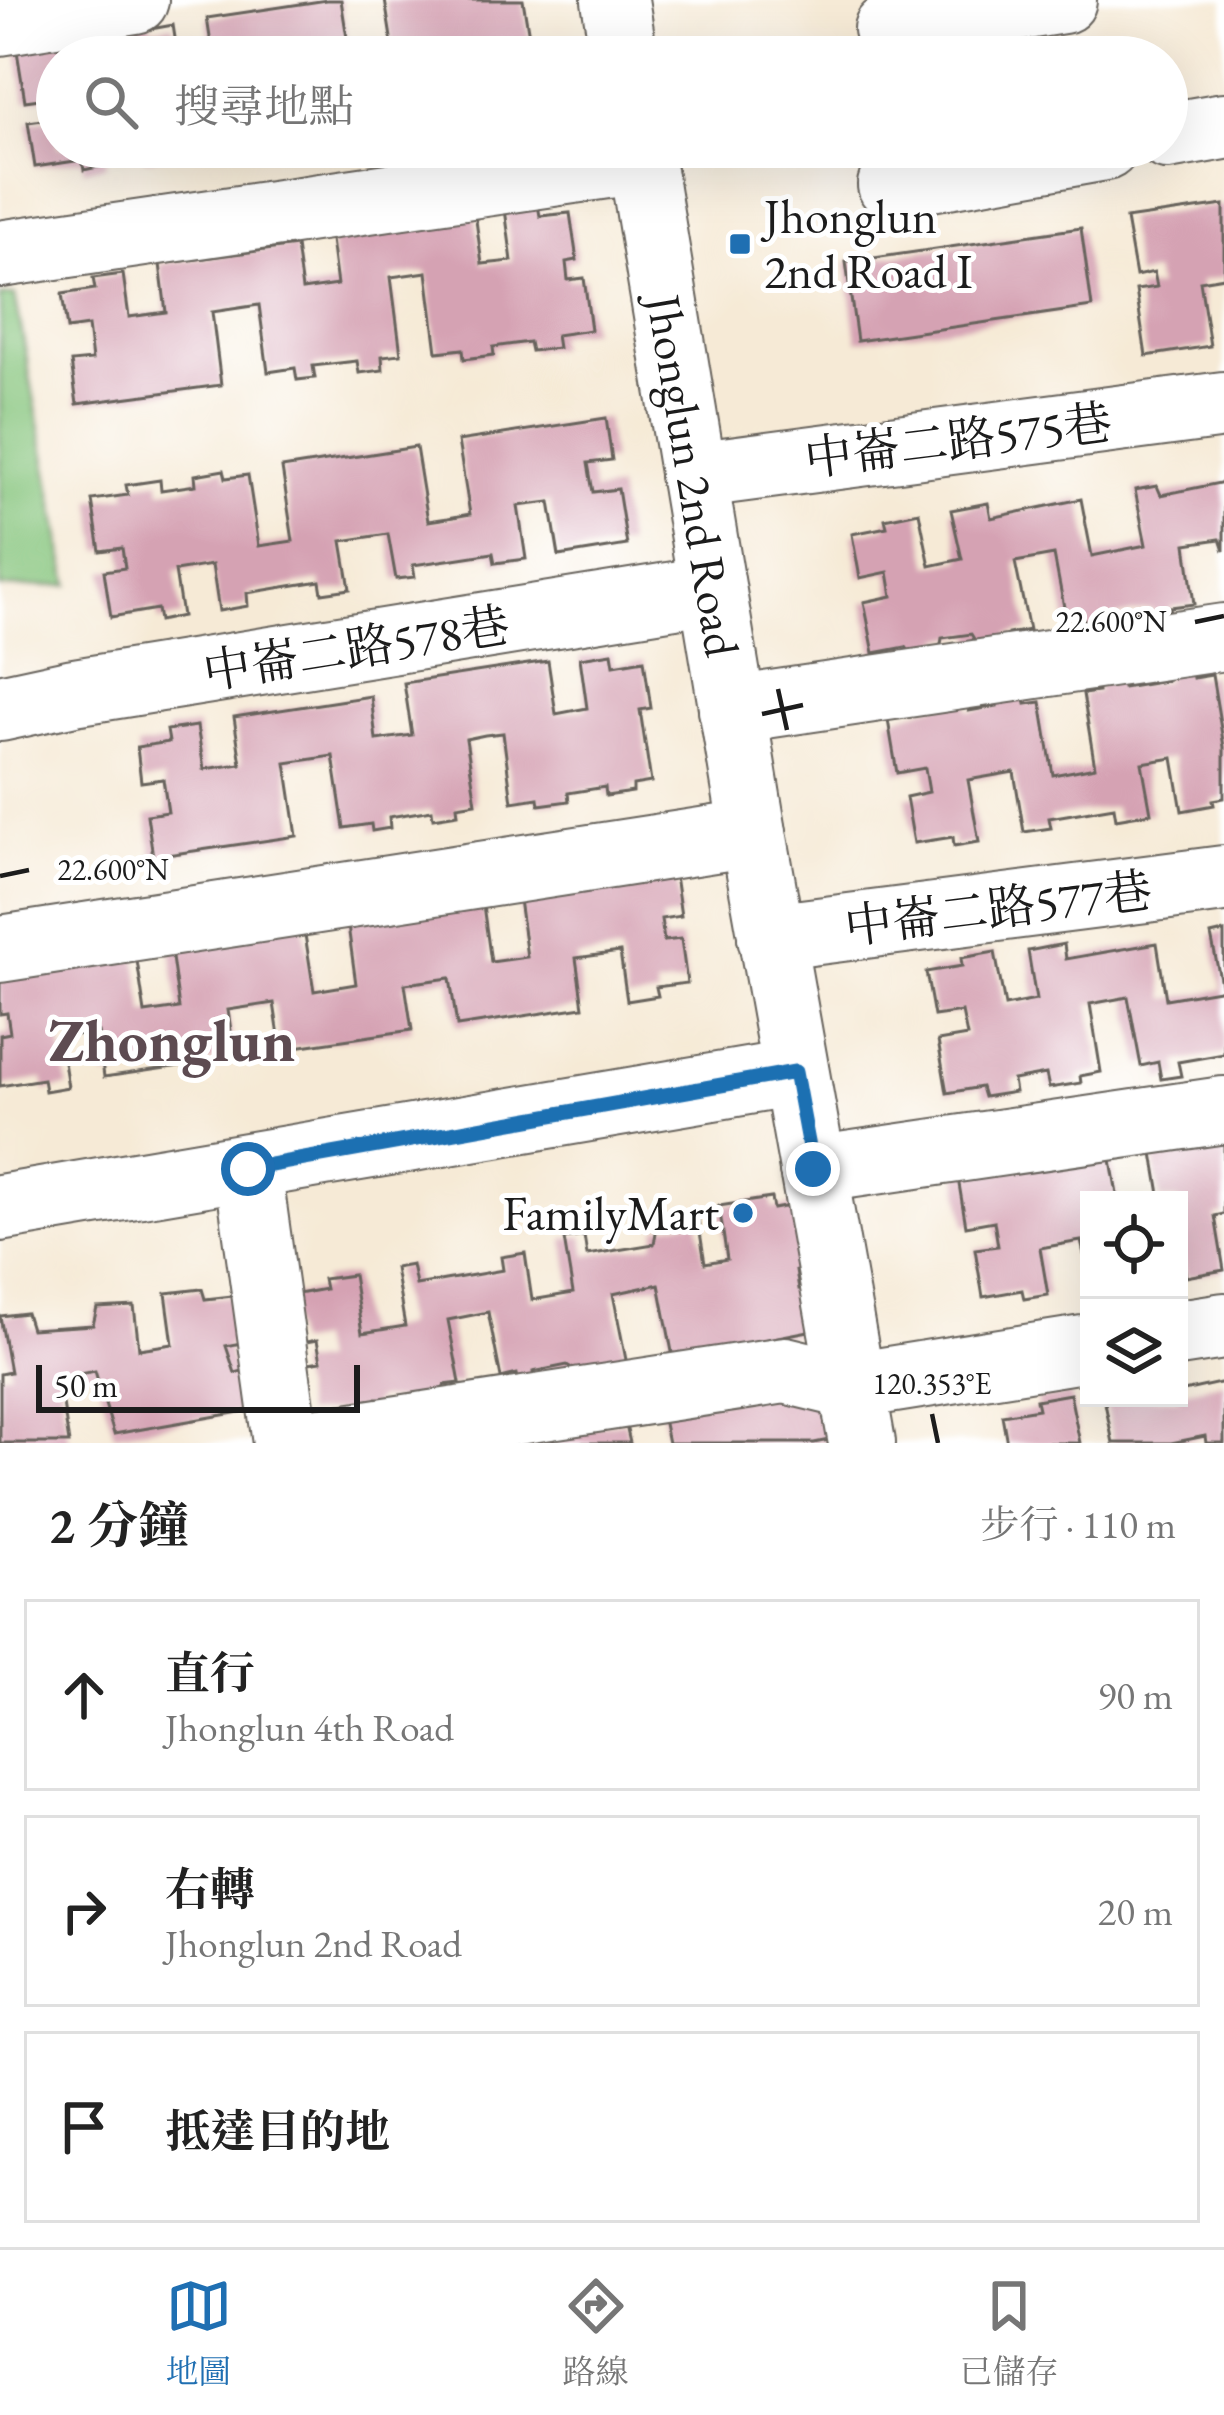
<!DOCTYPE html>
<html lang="zh-TW">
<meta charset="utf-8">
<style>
body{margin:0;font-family:"EB Garamond","Noto Serif TC",serif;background:#f2f2f2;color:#222}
.controls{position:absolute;right:36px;bottom:36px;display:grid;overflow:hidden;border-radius:0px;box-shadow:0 12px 48px #0002}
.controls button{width:108px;height:108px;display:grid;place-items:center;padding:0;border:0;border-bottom:3px solid #e0e0e0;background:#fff;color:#222;font:60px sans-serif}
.scale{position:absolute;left:36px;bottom:30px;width:324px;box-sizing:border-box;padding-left:12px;border:6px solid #1c1c1c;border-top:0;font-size:33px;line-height:42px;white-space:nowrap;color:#1c1c1c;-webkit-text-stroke:9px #fff;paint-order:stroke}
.stop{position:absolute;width:36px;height:36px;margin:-27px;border:9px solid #1f6fb2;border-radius:50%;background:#fff}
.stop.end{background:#1f6fb2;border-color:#fff;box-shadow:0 3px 12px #0008}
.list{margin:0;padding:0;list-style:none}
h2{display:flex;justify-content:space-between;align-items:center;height:156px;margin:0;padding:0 48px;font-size:51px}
h2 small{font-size:39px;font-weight:400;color:#767676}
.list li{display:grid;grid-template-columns:78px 1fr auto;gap:36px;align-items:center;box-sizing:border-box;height:192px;margin:0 24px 24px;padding:0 24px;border:3px solid #e0e0e0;border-radius:0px}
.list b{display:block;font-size:45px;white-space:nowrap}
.list p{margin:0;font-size:39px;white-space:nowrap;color:#767676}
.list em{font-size:39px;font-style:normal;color:#767676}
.icon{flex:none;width:66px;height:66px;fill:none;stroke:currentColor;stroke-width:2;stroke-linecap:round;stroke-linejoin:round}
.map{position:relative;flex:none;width:1224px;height:1443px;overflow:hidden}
.search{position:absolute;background:#fff;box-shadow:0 12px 48px #0002;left:36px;right:36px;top:36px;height:132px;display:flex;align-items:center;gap:30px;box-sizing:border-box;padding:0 42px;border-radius:66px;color:#767676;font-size:45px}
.sheet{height:804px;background:#fff}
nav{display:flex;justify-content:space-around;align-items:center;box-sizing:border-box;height:168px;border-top:3px solid #e0e0e0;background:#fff;font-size:33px;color:#767676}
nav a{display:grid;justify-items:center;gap:6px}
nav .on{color:#1f6fb2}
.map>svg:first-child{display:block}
.green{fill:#85c47c;stroke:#50704c;stroke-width:3}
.building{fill:#d5a2b3}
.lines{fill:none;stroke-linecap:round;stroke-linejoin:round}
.minor-casing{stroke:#68645d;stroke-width:70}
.minor{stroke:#fff;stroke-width:66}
.route{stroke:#1f6fb2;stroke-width:15}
.ticks{fill:none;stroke:#1c1c1c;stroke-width:4.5}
.poi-dot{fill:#1f6fb2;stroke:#fff;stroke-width:4.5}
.labels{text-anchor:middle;stroke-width:10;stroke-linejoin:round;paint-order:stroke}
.poi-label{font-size:48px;fill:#1c1c1c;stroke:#fff;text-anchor:start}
.street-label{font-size:48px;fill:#1c1c1c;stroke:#fff}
.district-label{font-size:60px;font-weight:bold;fill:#5d4b51;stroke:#fff}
.ticks-label{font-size:30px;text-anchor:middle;fill:#1c1c1c;stroke:#fff;stroke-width:10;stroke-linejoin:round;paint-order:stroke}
</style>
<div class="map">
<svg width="1224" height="1443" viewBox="0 0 1224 1443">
<rect width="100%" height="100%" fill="#fff"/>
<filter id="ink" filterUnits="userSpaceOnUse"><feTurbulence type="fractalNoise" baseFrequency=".00833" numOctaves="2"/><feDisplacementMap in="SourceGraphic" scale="24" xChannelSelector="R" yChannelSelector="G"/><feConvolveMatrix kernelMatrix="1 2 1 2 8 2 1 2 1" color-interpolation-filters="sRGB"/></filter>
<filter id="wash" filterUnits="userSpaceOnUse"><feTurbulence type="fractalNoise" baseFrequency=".004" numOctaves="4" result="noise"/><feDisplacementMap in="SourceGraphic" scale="48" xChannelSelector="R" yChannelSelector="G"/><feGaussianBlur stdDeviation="2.7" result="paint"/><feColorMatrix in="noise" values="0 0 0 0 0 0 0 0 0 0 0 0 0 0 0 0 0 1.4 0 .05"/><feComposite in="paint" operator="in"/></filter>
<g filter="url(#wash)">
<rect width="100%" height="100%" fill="#f6ead6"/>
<path class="green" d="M 15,295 L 69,585 L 0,588 L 0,296 Z"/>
<g id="blocks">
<path class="building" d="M 327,0 L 341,0 L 350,57 L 213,57 L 207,18 Z
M 385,0 L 523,0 L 530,42 L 543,40 L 546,57 L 394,57 Z
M 150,21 L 151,29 L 173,25 L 178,57 L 57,57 L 57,147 L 104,147 L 107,165 L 84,170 L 82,160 L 35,167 L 28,122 L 50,119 L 47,98 L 25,101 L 17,51 Z
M 142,147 L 168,147 L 170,156 L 144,160 Z
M 538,205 L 540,216 L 570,213 L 577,260 L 566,262 L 568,280 L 584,278 L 591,330 L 556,335 L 558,348 L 531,351 L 529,342 L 493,347 L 494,355 L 464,359 L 463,349 L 437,352 L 427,272 L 391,277 L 401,354 L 382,356 L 383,370 L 359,373 L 357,361 L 313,366 L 315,378 L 297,380 L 295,368 L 268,372 L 259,305 L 212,312 L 221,385 L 77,404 L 71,362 L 92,360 L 88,326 L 67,329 L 62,294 L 95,289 L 93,278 L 123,274 L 129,317 L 166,312 L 160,264 L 296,246 L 302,290 L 337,285 L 330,232 L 475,213 L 482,264 L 512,261 L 505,209 Z
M 1224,205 L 1224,277 L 1200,281 L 1210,346 L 1146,356 L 1136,290 L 1157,287 L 1154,272 L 1136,276 L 1126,219 Z
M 1081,228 L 1092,307 L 857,341 L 846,262 Z
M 606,418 L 612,460 L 588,463 L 593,492 L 618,489 L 627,545 L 559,556 L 550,502 L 518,506 L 526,559 L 495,563 L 493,553 L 454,559 L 413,565 L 415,577 L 396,579 L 388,534 L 342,541 L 350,589 L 322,593 L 320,581 L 247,593 L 248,606 L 219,611 L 212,565 L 175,571 L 182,616 L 159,621 L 157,609 L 111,617 L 104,571 L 125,568 L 122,548 L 100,551 L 92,500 L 128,495 L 126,485 L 160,480 L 161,490 L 196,485 L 195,475 L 224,470 L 226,478 L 248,475 L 259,546 L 293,541 L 282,468 L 416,447 L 428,521 L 448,518 L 470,514 L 458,441 Z
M 1224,482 L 1224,551 L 1220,539 L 1186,544 L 1194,604 L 1170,607 L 1172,616 L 1160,618 L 1150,609 L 1106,619 L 1105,632 L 1088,636 L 1084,619 L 1067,623 L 1054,555 L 1015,562 L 1029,630 L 1008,634 L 1007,641 L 979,647 L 971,634 L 942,638 L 940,650 L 914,658 L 906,647 L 874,653 L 864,602 L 892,596 L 888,572 L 860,578 L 852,534 L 887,527 L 885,519 L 919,512 L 930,566 L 962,559 L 951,510 L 988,503 L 991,518 L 1081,499 L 1092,556 L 1146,545 L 1135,490 L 1157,486 L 1161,495 Z
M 612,653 L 614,665 L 644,660 L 651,708 L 640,710 L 651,782 L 633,785 L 633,792 L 606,796 L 605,787 L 568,793 L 569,801 L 539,805 L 538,798 L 512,802 L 503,733 L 485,735 L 466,739 L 476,803 L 457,806 L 458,814 L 433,818 L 432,810 L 389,817 L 390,828 L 372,831 L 371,824 L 344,828 L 333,756 L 286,763 L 297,836 L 153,857 L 147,815 L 168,812 L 163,779 L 141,782 L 137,747 L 169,742 L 167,730 L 197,726 L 204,769 L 241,764 L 234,717 L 371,696 L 376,740 L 412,735 L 404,683 L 548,661 L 556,714 L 587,708 L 580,658 Z
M 1191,669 L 1193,678 L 1212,675 L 1224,747 L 1224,798 L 1213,800 L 1214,805 L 1182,811 L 1173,758 L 1142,763 L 1151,813 L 1116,819 L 1114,807 L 1049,818 L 1051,828 L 1024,832 L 1014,772 L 968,780 L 979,842 L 954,846 L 953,837 L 914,843 L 906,797 L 929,792 L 925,768 L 897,773 L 888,720 L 966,696 L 969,711 L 997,706 L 996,699 L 1024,694 L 1026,704 L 1041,702 L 1053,775 L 1095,767 L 1083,694 L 1098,692 L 1097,683 L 1122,679 L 1123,688 L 1166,681 L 1165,673 Z
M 673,862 L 681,916 L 661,919 L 664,941 L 681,939 L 687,983 L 656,987 L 658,996 L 627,1001 L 620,952 L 576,958 L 583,1007 L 457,1026 L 450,978 L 405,984 L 412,1030 L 281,1049 L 274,1003 L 228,1010 L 235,1058 L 104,1077 L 98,1032 L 60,1037 L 68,1087 L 45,1091 L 43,1079 L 0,1086 L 0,1035 L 10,1033 L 7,1013 L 0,1014 L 0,963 L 134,941 L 145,1013 L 179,1008 L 169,936 L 302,916 L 314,991 L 356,984 L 346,911 L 481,891 L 491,962 L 527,957 L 517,885 Z
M 1224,932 L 1224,989 L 1222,989 L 1211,935 Z
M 1157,943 L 1166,999 L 1224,989 L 1224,1054 L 1178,1062 L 1181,1076 L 1161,1079 L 1158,1062 L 1141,1066 L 1128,997 L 1090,1004 L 1101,1072 L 1080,1076 L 1081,1083 L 1049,1088 L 1046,1074 L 1013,1080 L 1015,1092 L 984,1097 L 981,1087 L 947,1093 L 938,1041 L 967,1036 L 962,1012 L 934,1016 L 926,972 L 962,966 L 961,958 L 995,952 L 1005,1006 L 1036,1000 L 1028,951 L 1064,944 L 1066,959 Z
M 1224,1135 L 1224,1214 L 1215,1216 L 1224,1270 L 1186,1277 L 1183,1259 L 1179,1260 L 1179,1200 L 1161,1200 L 1152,1147 Z
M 1110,1154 L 1118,1200 L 1089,1200 L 1089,1277 L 1081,1241 L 1040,1248 L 1048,1295 L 1024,1299 L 1022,1290 L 983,1297 L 975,1249 L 998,1246 L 994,1221 L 966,1226 L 957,1172 Z
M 771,1198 L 773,1209 L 811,1202 L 821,1267 L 796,1271 L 799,1289 L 812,1286 L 819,1329 L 673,1357 L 659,1284 L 613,1294 L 627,1365 L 580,1373 L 567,1365 L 533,1372 L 534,1380 L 519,1383 L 517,1374 L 501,1378 L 488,1312 L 448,1320 L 460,1383 L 445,1385 L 437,1400 L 417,1402 L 377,1398 L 372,1408 L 305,1414 L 296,1365 L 321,1361 L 317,1340 L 295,1344 L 287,1296 L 325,1289 L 323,1279 L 353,1275 L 362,1333 L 405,1326 L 395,1268 L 412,1265 L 416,1285 L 503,1270 L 501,1257 L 525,1253 L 532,1300 L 573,1293 L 564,1239 L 584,1236 L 587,1255 L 654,1244 L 657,1227 L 698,1220 L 705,1263 L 727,1259 L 719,1206 Z
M 202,1289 L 205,1299 L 242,1295 L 251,1341 L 226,1346 L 235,1373 L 250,1369 L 257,1409 L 114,1434 L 95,1371 L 59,1378 L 69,1443 L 0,1443 L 0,1374 L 10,1372 L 0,1316 L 26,1313 L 31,1329 L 93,1325 L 97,1308 L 134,1306 L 139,1349 L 173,1344 L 166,1293 Z
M 1224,1382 L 1224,1443 L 1206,1443 L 1205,1436 L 1171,1443 L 1113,1443 L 1104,1398 L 1179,1398 L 1179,1392 Z
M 825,1387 L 834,1439 L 814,1443 L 668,1443 L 661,1409 Z
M 1070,1394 L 1080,1443 L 1007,1443 L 1002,1415 L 1038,1409 L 1036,1400 Z
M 625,1421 L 630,1443 L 501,1443 Z"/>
</g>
</g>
<g filter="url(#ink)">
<use href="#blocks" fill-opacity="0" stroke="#68645d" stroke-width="3"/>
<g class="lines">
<defs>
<g id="minor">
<path d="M 615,0 L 624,57"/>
<path d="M 0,22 L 135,0"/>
<path d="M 887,29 L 1063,0"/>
<path d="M 1167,136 L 1224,126"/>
<path id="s1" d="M 639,147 L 753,833 L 862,1443"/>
<path d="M 891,185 L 1105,147"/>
<path d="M 0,254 L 641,160"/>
<path d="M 693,475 L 1224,405"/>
<path d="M 0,708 L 74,692 L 712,589"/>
<path d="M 732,710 L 1224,637"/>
<path d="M 771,937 L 1224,879"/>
<path d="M 0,949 L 753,833"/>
<path d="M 248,1169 L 286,1443"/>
<path d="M 813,1170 L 1224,1110"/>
<path d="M 0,1208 L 795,1073"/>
<path d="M 1179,1333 L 1224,1326"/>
<path d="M 307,1443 L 785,1370 L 851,1386 L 1089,1348"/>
</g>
</defs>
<use href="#minor" class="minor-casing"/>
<use href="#minor" class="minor"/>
</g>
</g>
<g class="lines" filter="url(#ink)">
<path class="route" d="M 248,1169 L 795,1072 L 813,1169"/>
</g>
<path class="ticks" d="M 1195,622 L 1224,616M 778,689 L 787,730M 762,714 L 803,705M 0,876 L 29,870M 932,1414 L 938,1443"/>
<g class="poi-dot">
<rect x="728" y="232" width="24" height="24" rx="6"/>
<circle cx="743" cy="1213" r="12"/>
</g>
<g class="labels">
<g class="poi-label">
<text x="764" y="233">Jhonglun<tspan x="764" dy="55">2nd Road I</tspan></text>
<text x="719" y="1230" text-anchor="end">FamilyMart</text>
</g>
<g class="street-label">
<text transform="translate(958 440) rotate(-7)" y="17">中崙二路575巷</text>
<text dy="17" stroke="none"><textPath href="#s1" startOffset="333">Jhonglun 2nd Road</textPath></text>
<text transform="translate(356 648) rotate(-9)" y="17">中崙二路578巷</text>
<text transform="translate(998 908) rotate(-7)" y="17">中崙二路577巷</text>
</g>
<g class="district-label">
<text x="172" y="1061">Zhonglun</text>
</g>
</g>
<g class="ticks-label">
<text x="1111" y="632">22.600°N</text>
<text x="113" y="880">22.600°N</text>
<text x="932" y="1394">120.353°E</text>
</g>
</svg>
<div class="controls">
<button><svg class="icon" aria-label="locate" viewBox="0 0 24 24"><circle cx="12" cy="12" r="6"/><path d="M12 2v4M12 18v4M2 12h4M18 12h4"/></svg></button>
<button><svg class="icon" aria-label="layers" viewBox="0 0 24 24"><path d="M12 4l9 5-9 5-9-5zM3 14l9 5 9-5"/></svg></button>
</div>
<div class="scale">50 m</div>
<div class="stop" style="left:248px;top:1169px"></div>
<div class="stop end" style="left:813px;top:1169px"></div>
<div class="search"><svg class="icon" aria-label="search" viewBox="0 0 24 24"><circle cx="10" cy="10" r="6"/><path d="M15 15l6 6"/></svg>搜尋地點</div>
</div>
<section class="sheet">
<h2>2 分鐘<small>步行 · 110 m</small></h2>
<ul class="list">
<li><svg class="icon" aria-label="ahead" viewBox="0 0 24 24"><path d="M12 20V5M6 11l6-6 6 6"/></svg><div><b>直行</b><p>Jhonglun 4th Road</p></div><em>90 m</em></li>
<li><svg class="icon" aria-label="right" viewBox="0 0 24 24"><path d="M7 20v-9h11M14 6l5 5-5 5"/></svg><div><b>右轉</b><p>Jhonglun 2nd Road</p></div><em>20 m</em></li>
<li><svg class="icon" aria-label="arrive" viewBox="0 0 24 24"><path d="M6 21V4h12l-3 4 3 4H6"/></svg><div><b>抵達目的地</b></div></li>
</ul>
</section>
<nav>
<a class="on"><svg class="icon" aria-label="map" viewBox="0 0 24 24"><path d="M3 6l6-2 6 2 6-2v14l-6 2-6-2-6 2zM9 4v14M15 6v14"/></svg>地圖</a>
<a><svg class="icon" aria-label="directions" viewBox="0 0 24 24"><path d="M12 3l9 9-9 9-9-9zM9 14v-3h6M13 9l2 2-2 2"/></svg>路線</a>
<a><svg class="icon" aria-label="saved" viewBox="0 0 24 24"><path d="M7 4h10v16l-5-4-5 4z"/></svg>已儲存</a>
</nav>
